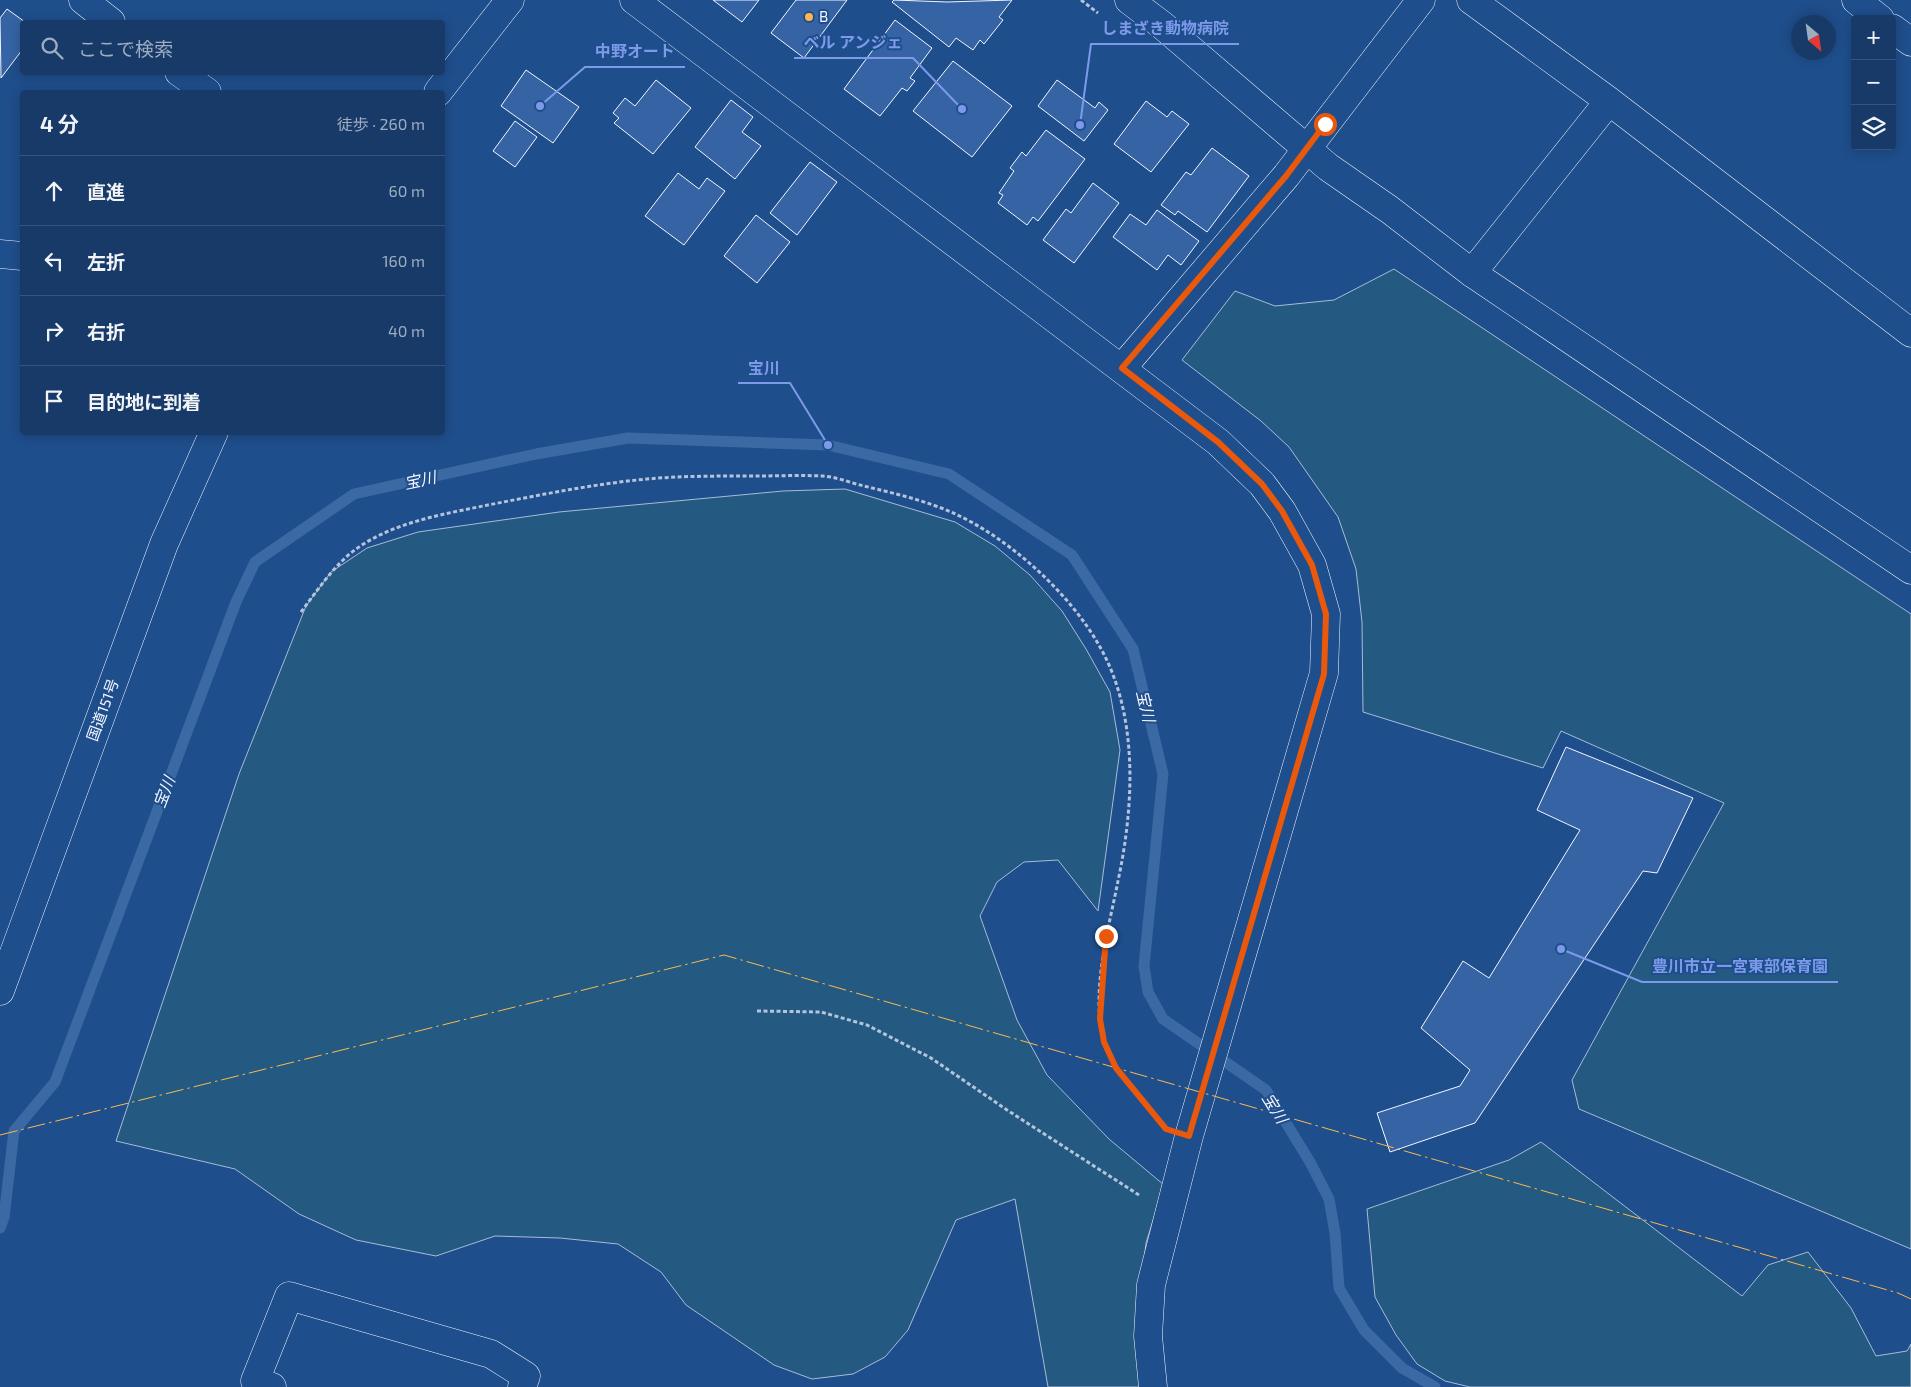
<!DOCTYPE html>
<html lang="ja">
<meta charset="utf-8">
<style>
body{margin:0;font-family:"Exo 2","Noto Sans JP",sans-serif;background:#20416f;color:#f1f3f6}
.controls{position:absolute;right:15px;top:15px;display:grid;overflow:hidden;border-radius:5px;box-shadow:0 2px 12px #0003}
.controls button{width:45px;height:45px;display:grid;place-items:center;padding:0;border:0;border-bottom:1px solid #36547d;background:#173a69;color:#f1f3f6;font:25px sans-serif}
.compass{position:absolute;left:1791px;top:15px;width:45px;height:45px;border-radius:50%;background:#173a69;box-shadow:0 2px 12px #0003;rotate:151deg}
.stop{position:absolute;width:15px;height:15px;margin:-11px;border:4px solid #ea580c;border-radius:50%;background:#fff}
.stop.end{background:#ea580c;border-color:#fff;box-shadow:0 1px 5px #0008}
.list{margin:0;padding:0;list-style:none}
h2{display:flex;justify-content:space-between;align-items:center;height:65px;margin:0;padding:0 20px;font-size:21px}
h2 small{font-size:16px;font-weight:400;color:#9eadc0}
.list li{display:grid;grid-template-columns:32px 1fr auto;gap:15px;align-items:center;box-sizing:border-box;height:70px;padding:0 20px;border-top:1px solid #36547d}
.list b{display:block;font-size:19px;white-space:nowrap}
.list em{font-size:16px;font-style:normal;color:#9eadc0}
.icon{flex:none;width:28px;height:28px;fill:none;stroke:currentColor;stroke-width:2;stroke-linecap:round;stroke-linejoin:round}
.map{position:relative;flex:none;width:1911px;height:1387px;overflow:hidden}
.search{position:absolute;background:#173a69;box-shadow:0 2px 12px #0003;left:20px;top:20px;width:425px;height:55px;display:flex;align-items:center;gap:12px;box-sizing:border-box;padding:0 18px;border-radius:5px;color:#9eadc0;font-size:19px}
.panel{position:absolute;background:#173a69;box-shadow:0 2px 12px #0003;left:20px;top:90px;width:425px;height:345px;border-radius:5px}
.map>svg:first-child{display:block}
.green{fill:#245a82;stroke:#a8bbd7}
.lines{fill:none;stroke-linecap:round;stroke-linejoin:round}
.stream{stroke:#3b69a3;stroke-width:11}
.building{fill:#3563a3;stroke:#f2f6ff}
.minor-casing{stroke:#f2f6ff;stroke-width:29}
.tertiary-casing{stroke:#f2f6ff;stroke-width:29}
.trunk-casing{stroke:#f2f6ff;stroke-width:29}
.path{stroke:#b3c4dc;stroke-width:3;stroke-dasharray:4 2.5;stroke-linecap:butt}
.minor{stroke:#1f4e8c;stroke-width:28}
.tertiary{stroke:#1f4e8c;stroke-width:28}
.trunk{stroke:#1f4e8c;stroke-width:28}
.power{stroke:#ffb74d;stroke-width:1;stroke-dasharray:18 4 2.5 4;stroke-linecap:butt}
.route{stroke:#ea580c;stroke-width:6}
.poi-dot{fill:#ffb74d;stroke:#1f4e8c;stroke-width:2}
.labels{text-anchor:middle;stroke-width:4;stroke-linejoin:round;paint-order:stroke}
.poi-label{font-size:15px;fill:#f2f6ff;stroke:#1f4e8c;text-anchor:start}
.street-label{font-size:15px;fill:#f2f6ff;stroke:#1f4e8c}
.water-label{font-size:16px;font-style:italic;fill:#f2f6ff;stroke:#1f4e8c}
.leader{fill:none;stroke:#7d9aea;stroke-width:2}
.callout-dot{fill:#7d9aea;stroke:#1f4e8c;stroke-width:2}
.callout-label{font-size:16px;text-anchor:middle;font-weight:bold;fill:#7d9aea;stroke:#1f4e8c;stroke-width:4;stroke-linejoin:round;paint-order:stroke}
</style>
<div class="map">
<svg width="1911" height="1387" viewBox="0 0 1911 1387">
<rect width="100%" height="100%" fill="#1f4e8c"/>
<path class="green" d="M 1394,269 L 1911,614 L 1911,1249 L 1579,1109 L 1572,1080 L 1724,803 L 1561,731 L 1543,768 L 1363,712 L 1362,622 L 1356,569 L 1338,517 L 1289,447 L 1261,421 L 1182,360 L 1235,291 L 1275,306 L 1334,300 Z
M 845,489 L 955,522 L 995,546 L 1030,575 L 1062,611 L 1086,649 L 1110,692 L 1120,750 L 1098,911 L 1058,860 L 1024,862 L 997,882 L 980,916 L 1017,1020 L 1047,1075 L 1109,1139 L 1164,1185 L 1146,1243 L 1140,1297 L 1142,1387 L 1048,1387 L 1015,1199 L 956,1220 L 908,1330 L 885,1357 L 853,1374 L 812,1379 L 774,1365 L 686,1305 L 661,1272 L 618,1244 L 560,1238 L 495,1236 L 436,1256 L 356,1240 L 299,1214 L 235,1169 L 116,1141 L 239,774 L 306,606 L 331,572 L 367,548 L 418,532 L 559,512 L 783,491 Z
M 1541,1142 L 1742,1296 L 1768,1265 L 1808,1252 L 1851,1308 L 1876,1356 L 1907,1351 L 1911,1344 L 1911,1387 L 1470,1387 L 1445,1381 L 1417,1364 L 1396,1335 L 1375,1297 L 1367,1209 L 1509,1160 Z"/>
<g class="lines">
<path class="stream" d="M 0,1228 L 4,1217 L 14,1131 L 55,1082 L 236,602 L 255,562 L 354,494 L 536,454 L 628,438 L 828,445 L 949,474 L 1072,555 L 1133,649 L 1163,774 L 1144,966 L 1148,992 L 1163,1019 L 1266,1090 L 1310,1162 L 1329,1199 L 1335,1233 L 1339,1288 L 1364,1330 L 1402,1368 L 1435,1387"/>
</g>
<path class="building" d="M 713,0 L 759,0 L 742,22 Z
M 796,0 L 847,0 L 804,58 L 771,33 Z
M 894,0 L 947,2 L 1012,0 L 999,17 L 1003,20 L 984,44 L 980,40 L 973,50 L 956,38 L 949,47 L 892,2 Z
M 7,9 L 25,22 L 22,22 L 22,50 L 1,78 L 0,18 Z
M 895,20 L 932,48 L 910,78 L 915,81 L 907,91 L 902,88 L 880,116 L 844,89 Z
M 953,61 L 1012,106 L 972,157 L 913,111 Z
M 526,70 L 579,107 L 553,143 L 501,106 Z
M 656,80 L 691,108 L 653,154 L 614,123 L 619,118 L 613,113 L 625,98 L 635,106 Z
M 1057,80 L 1095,108 L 1099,102 L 1108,110 L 1084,141 L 1038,106 Z
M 731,100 L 753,117 L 742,132 L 761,146 L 735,179 L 695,147 Z
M 1146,101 L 1167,117 L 1172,111 L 1189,124 L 1151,172 L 1114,144 Z
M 515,121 L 537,137 L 515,167 L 493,151 Z
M 1046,130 L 1085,159 L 1038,221 L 1033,217 L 1027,225 L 998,203 L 1003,195 L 999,193 L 1014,171 L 1010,168 L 1022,152 L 1026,156 Z
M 1212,148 L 1249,176 L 1207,232 L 1178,211 L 1175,215 L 1161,205 L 1186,172 L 1191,175 Z
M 810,162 L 837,182 L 797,235 L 770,213 Z
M 678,173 L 699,189 L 707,178 L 725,191 L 684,245 L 645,216 Z
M 1093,183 L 1119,203 L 1074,263 L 1043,240 L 1066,209 L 1071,213 Z
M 1157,210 L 1199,241 L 1181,265 L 1168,255 L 1157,270 L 1113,237 L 1130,214 L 1146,225 Z
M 756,215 L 790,242 L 757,283 L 724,256 Z
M 1566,747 L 1693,798 L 1657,873 L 1643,871 L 1475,1123 L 1390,1152 L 1377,1113 L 1460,1086 L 1470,1070 L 1421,1028 L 1463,961 L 1489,978 L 1580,830 L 1537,810 Z"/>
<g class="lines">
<defs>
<path id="minor" d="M 83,0 L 111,22
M 634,0 L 1218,442 L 1262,484 L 1282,511 L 1312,565 L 1326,614 L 1324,673 L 1189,1136 L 1151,1285 L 1148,1336 L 1153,1387
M 1471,0 L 1609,101 L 1911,333
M 1856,0 L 1880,19
M 1892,28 L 1911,42
M 179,72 L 207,92
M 0,254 L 22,256
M 1472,273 L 1609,101
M 272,1387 L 255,1381 L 289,1296 L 491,1354 L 526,1376 L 522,1387"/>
<path id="tertiary" d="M 1129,0 L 1162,25 L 1328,167 L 1390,210 L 1472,273 L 1911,570
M 1122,368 L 1286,176 L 1421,0"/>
<path id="trunk" d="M 438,92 L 510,0
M 0,991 L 164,544 L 214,432"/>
</defs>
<use href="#minor" class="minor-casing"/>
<use href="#tertiary" class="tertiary-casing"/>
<use href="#trunk" class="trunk-casing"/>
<path class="path" d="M 1081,0 L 1098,13
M 301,612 C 317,591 334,565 356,549 C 394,522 444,514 488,505 C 550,493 613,480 676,477 C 701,476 727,476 753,476 C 776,476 800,475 823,476 C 837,477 851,483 864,486 C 893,493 923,500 951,512 C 1008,537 1070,593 1100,647 C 1139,716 1134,806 1118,881 C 1109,927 1090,994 1104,1040 C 1114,1071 1139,1096 1159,1121
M 757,1011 L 821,1012 L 867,1025 L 931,1058 L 1007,1110 L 1139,1195"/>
<use href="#minor" class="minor"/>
<use href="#tertiary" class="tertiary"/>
<use href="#trunk" class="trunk"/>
<path class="power" d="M 0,1135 L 724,955 L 1898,1293 L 1911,1299"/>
</g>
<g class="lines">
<path class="route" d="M 1106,936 L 1100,1019 L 1104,1042 L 1116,1068 L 1166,1129 L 1189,1136 L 1324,674 L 1326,614 L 1312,565 L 1282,511 L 1262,484 L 1218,442 L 1122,368 L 1286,176 L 1325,124"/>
</g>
<circle class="poi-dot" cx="809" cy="17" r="5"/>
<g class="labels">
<g class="poi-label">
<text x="819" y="22">B</text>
</g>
<g class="street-label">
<text transform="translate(103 710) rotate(-70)" y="5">国道151号</text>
</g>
<g class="water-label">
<text transform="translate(420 480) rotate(-12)" y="6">宝川</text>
<text transform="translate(1146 706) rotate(77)" y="6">宝川</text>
<text transform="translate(164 792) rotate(-69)" y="6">宝川</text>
<text transform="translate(1275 1108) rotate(58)" y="6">宝川</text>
</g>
</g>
<path class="leader" d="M1080 125L1091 44H1239M962 109L913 58H794M540 106L585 67H685M828 445L790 383H738M1561 949L1642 982H1838"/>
<g class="callout-dot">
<circle cx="1080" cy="125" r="5"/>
<circle cx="962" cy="109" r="5"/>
<circle cx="540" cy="106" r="5"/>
<circle cx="828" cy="445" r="5"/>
<circle cx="1561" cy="949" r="5"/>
</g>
<g class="callout-label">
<text x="1165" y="34">しまざき動物病院</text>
<text x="853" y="48">ベル アンジェ</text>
<text x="635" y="57">中野オート</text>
<text x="764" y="374">宝川</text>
<text x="1740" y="972">豊川市立一宮東部保育園</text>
</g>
</svg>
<div class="controls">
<button>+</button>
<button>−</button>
<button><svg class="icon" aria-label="layers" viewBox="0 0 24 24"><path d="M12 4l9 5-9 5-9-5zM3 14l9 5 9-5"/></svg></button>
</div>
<svg class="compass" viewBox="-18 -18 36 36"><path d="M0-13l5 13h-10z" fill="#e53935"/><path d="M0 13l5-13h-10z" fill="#9eadc0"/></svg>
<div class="stop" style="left:1325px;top:124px"></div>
<div class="stop end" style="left:1106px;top:936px"></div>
<div class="search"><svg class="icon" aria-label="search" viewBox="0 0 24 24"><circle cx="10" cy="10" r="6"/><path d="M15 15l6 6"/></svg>ここで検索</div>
<section class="panel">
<h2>4 分<small>徒歩 · 260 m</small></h2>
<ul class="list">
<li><svg class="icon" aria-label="ahead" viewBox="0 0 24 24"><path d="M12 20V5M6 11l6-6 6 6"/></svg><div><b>直進</b></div><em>60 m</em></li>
<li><svg class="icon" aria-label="left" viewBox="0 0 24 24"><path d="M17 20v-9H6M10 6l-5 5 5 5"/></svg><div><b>左折</b></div><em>160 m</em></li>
<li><svg class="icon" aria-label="right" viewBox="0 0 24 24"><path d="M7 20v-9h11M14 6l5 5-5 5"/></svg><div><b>右折</b></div><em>40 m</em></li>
<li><svg class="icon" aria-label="arrive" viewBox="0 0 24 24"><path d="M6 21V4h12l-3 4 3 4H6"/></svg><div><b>目的地に到着</b></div></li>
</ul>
</section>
</div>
